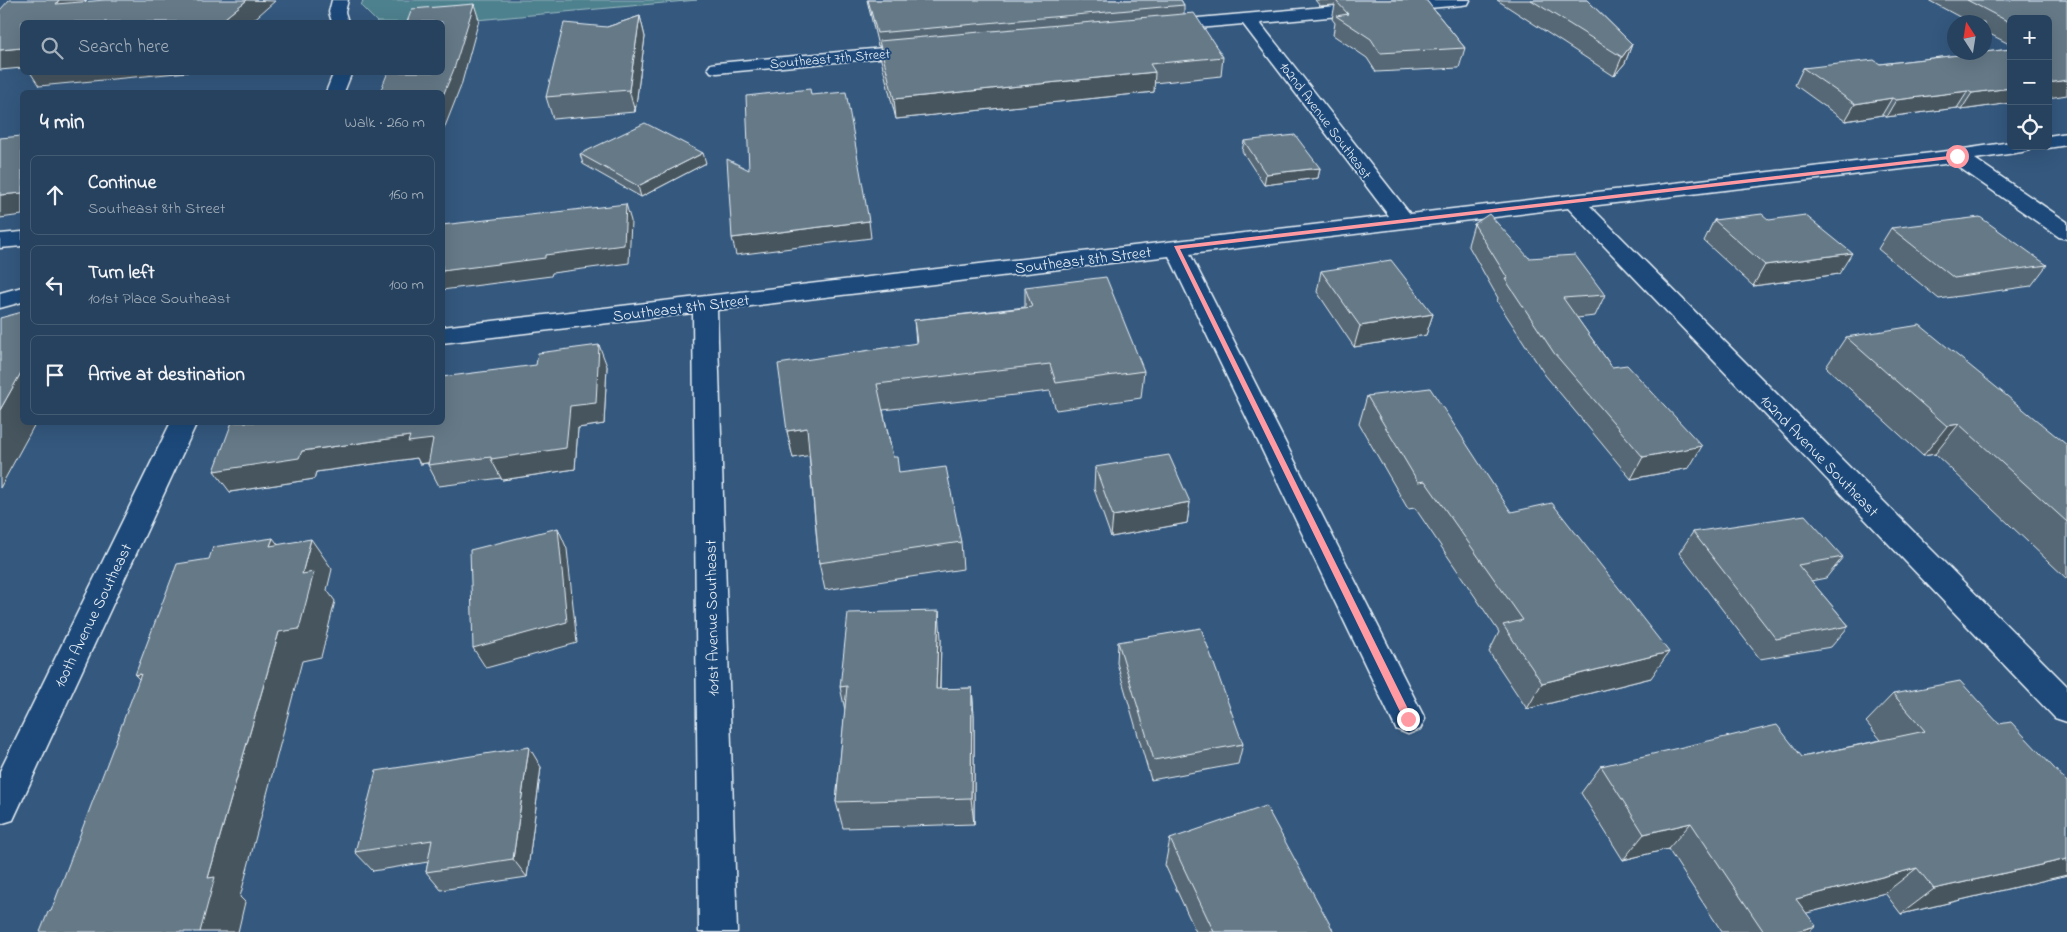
<!DOCTYPE html>
<meta charset="utf-8">
<style>
body{margin:0;font-family:"Indie Flower",sans-serif;background:#334d67;color:#f1f3f6}
.controls{position:absolute;right:15px;top:15px;display:grid;overflow:hidden;border-radius:8px;box-shadow:0 5px 20px #0002}
.controls button{width:45px;height:45px;display:grid;place-items:center;padding:0;border:0;border-bottom:1px solid #435b73;background:#27425e;color:#f1f3f6;font:25px sans-serif}
.compass{position:absolute;left:1947px;top:15px;width:45px;height:45px;border-radius:50%;background:#27425e;box-shadow:0 5px 20px #0002;rotate:348deg}
.stop{position:absolute;width:15px;height:15px;margin:-11px;border:4px solid #ff9aa2;border-radius:50%;background:#fff}
.stop.end{background:#ff9aa2;border-color:#fff;box-shadow:0 1px 5px #0008}
.list{margin:0;padding:0;list-style:none}
h2{display:flex;justify-content:space-between;align-items:center;height:65px;margin:0;padding:0 20px;font-size:21px}
h2 small{font-size:16px;font-weight:400;color:#a4b0bc}
.list li{display:grid;grid-template-columns:32px 1fr auto;gap:15px;align-items:center;box-sizing:border-box;height:80px;margin:0 10px 10px;padding:0 10px;border:1px solid #435b73;border-radius:8px}
.list b{display:block;font-size:19px;white-space:nowrap}
.list p{margin:0;font-size:16px;white-space:nowrap;color:#a4b0bc}
.list em{font-size:16px;font-style:normal;color:#a4b0bc}
.icon{flex:none;width:28px;height:28px;fill:none;stroke:currentColor;stroke-width:2;stroke-linecap:round;stroke-linejoin:round}
.map{position:relative;flex:none;width:2067px;height:932px;overflow:hidden}
.search{position:absolute;background:#27425e;box-shadow:0 5px 20px #0002;left:20px;top:20px;width:425px;height:55px;display:flex;align-items:center;gap:12px;box-sizing:border-box;padding:0 18px;border-radius:8px;color:#a4b0bc;font-size:19px}
.panel{position:absolute;background:#27425e;box-shadow:0 5px 20px #0002;left:20px;top:90px;width:425px;height:335px;border-radius:8px}
.map>svg:first-child{display:block}
.green{fill:#4e818d;stroke:#9bb9c2}
.lines{fill:none;stroke-linecap:round;stroke-linejoin:round}
.minor-casing{stroke:#e8f1f8;stroke-width:3}
.minor{fill:#1f4a7a;fill-rule:evenodd}
.wall{fill:#576874;stroke:#e8f1f8}
.shaded-wall{fill:#47555e;stroke:#e8f1f8}
.building{fill:#657987;stroke:#e8f1f8}
.route{fill:#ff9aa2}
.labels{text-anchor:middle;stroke-width:4;stroke-linejoin:round;paint-order:stroke}
.far-street-label{font-size:14px;fill:#e8f1f8;stroke:#1f4a7a}
.street-label{font-size:16px;fill:#e8f1f8;stroke:#1f4a7a}
</style>
<div class="map">
<svg width="2067" height="932" viewBox="0 0 2067 932">
<rect width="100%" height="100%" fill="#34587e"/>
<filter id="ink" filterUnits="userSpaceOnUse"><feTurbulence type="fractalNoise" baseFrequency=".02" numOctaves="2"/><feDisplacementMap in="SourceGraphic" scale="10" xChannelSelector="R" yChannelSelector="G"/><feConvolveMatrix kernelMatrix="1 2 1 2 8 2 1 2 1" color-interpolation-filters="sRGB"/></filter>
<g filter="url(#ink)">
<path class="green" d="M 363,0 L 697,0 L 443,23 L 377,22 L 361,6 Z"/>
<g class="lines">
<defs>
<path id="minor" d="M 332,0 L 348,0 L 345,12 L 348,22 L 332,22 L 329,12 Z
M 1405,0 L 1470,0 L 1468,4 L 1462,5 L 1260,23 L 1410,214 L 1957,150 L 2011,142 L 2011,146 L 2032,146 L 2029,150 L 2022,152 L 1975,159 L 2067,222 L 2067,239 L 2059,237 L 1953,163 L 1590,206 L 2067,686 L 2067,722 L 2055,718 L 1568,208 L 1190,254 L 1425,719 L 1420,729 L 1408,734 L 1396,729 L 1169,256 L 717,310 L 737,932 L 699,932 L 693,313 L 442,343 L 442,327 L 1389,216 L 1243,24 L 1164,31 L 1158,30 L 1155,26 L 1158,22 L 1164,21 Z
M 917,45 L 923,46 L 926,50 L 923,54 L 717,73 L 711,72 L 708,68 L 711,64 L 717,63 Z
M 334,72 L 352,72 L 344,92 L 326,92 Z
M 2067,133 L 2067,145 L 2048,148 L 2041,146 L 2048,146 L 2048,136 Z
M 22,232 L 22,246 L 0,248 L 0,234 Z
M 22,287 L 22,302 L 0,308 L 0,293 Z
M 171,422 L 197,422 L 13,820 L 0,824 L 0,771 Z"/>
</defs>
<use href="#minor" class="minor-casing"/>
<use href="#minor" class="minor"/>
</g>
<path class="wall" d="M 867,0 L 1181,0 L 1184,5 L 1184,14 L 1223,57 L 1221,76 L 1154,83 L 1154,92 L 896,119 L 881,60 L 880,46 L 878,46 Z
M 1315,0 L 1426,0 L 1465,48 L 1459,68 L 1376,72 L 1367,58 L 1333,35 L 1335,23 L 1332,19 L 1335,5 L 1320,6 Z
M 1497,0 L 1587,0 L 1632,44 L 1625,63 L 1614,76 Z
M 1928,0 L 2067,0 L 2048,98 L 2048,19 L 2011,19 L 2011,45 L 1984,31 L 1984,22 L 1969,22 Z
M 640,16 L 645,37 L 635,112 L 553,119 L 546,97 L 607,27 Z
M 2011,49 L 2011,103 L 1961,110 L 1957,108 L 1886,117 L 1882,115 L 1845,121 L 1795,85 L 1803,68 L 1880,64 Z
M 1244,141 L 1320,168 L 1318,178 L 1264,185 L 1242,151 Z
M 580,154 L 706,163 L 641,197 L 583,164 Z
M 1714,220 L 1769,220 L 1839,274 L 1753,286 L 1704,241 Z
M 1474,224 L 1529,258 L 1605,295 L 1595,316 L 1577,318 L 1612,367 L 1689,468 L 1631,479 L 1545,375 L 1497,301 L 1498,298 L 1468,245 Z
M 1891,228 L 2047,265 L 2031,286 L 1939,299 L 1878,249 Z
M 1321,271 L 1433,314 L 1426,335 L 1354,347 L 1317,292 Z
M 1025,287 L 1144,371 L 1141,398 L 1056,410 L 1050,391 L 883,410 L 893,457 L 899,473 L 961,542 L 963,569 L 825,590 L 819,563 L 809,455 L 793,458 L 787,431 L 916,343 L 914,320 L 1025,307 Z
M 1846,337 L 2067,445 L 2067,579 L 1935,454 L 1923,456 L 1826,367 Z
M 607,366 L 604,424 L 578,428 L 575,469 L 502,480 L 501,478 L 439,486 L 428,465 L 428,463 L 420,464 L 417,458 L 316,472 L 314,479 L 230,492 Z
M 1367,396 L 1511,512 L 1651,678 L 1527,709 L 1489,652 L 1499,632 L 1415,508 L 1408,509 L 1359,424 Z
M 1095,467 L 1190,502 L 1187,523 L 1111,537 L 1094,489 Z
M 1693,532 L 1843,557 L 1826,578 L 1811,581 L 1849,626 L 1831,647 L 1760,659 L 1679,553 Z
M 941,639 L 940,689 L 972,688 L 974,716 L 974,824 L 843,828 L 836,802 L 845,710 L 840,687 Z
M 1118,642 L 1243,744 L 1238,764 L 1151,780 L 1117,663 Z
M 1893,694 L 2067,875 L 1901,914 L 1885,893 L 1806,913 L 1809,932 L 1722,932 L 1668,849 L 1623,860 L 1581,793 L 1601,766 L 1802,757 L 1881,740 L 1866,722 Z
M 541,767 L 527,877 L 441,890 L 426,872 L 428,862 L 373,871 L 355,852 Z
M 1170,839 L 1334,932 L 1196,932 L 1165,865 Z"/>
<path class="shaded-wall" d="M 59,0 L 86,0 L 67,22 L 56,4 Z
M 247,0 L 275,1 L 251,22 L 220,22 Z
M 474,4 L 479,20 L 461,86 L 444,129 L 442,125 L 442,98 Z
M 640,16 L 645,37 L 635,112 L 629,90 Z
M 1632,44 L 1625,63 L 1614,76 L 1622,57 Z
M 22,48 L 22,68 L 0,70 L 0,50 Z
M 30,72 L 188,72 L 39,86 Z
M 1155,72 L 1154,92 L 896,119 L 894,99 Z
M 2067,80 L 2067,95 L 2048,98 L 2048,83 Z
M 2011,88 L 2011,103 L 1961,110 L 1972,93 Z
M 1968,91 L 1957,108 L 1886,117 L 1896,100 Z
M 1892,98 L 1882,115 L 1845,121 L 1855,104 Z
M 703,153 L 706,163 L 641,197 L 638,186 Z
M 1320,168 L 1318,178 L 1264,185 L 1266,174 Z
M 22,193 L 22,215 L 0,218 L 0,195 Z
M 626,204 L 631,221 L 629,263 L 552,273 L 551,276 L 442,290 L 442,271 L 545,255 Z
M 869,221 L 871,238 L 736,255 L 732,238 Z
M 1852,253 L 1839,274 L 1753,286 L 1765,265 Z
M 1433,314 L 1426,335 L 1354,347 L 1360,326 Z
M 599,345 L 607,366 L 604,424 L 578,428 L 575,469 L 502,480 L 491,459 L 570,406 Z
M 22,371 L 22,422 L 36,422 L 0,488 L 0,410 Z
M 1959,424 L 1935,454 L 1923,456 L 1947,426 Z
M 807,428 L 812,455 L 793,458 L 787,431 Z
M 410,436 L 433,439 L 445,460 L 420,464 L 417,458 L 316,472 L 314,479 L 230,492 L 214,471 L 302,451 Z
M 1702,446 L 1689,468 L 1631,479 L 1643,457 Z
M 1190,502 L 1187,523 L 1111,537 L 1113,516 Z
M 558,528 L 567,549 L 577,643 L 486,668 L 473,648 Z
M 273,538 L 295,567 L 270,546 Z
M 311,539 L 332,569 L 327,590 L 335,601 L 321,657 L 302,661 L 240,897 L 245,902 L 238,932 L 200,932 L 208,878 L 279,632 L 302,574 Z
M 939,611 L 941,639 L 939,717 L 936,689 Z
M 1669,652 L 1651,678 L 1527,709 L 1542,683 Z
M 141,674 L 164,703 L 135,675 Z
M 972,688 L 974,716 L 974,824 L 971,798 Z
M 529,747 L 541,767 L 527,877 L 513,859 Z
M 1691,823 L 1668,849 L 1623,860 L 1644,834 Z
M 2067,859 L 2067,875 L 1901,914 L 1934,889 Z
M 1917,868 L 1885,893 L 1768,923 L 1796,899 Z
M 1816,926 L 1809,932 L 1794,932 Z"/>
<path class="building" d="M 9,0 L 59,0 L 56,4 L 105,0 L 247,0 L 220,22 L 22,22 L 22,48 L 0,50 L 0,10 Z
M 868,0 L 1181,0 L 1184,5 L 877,33 Z
M 1342,0 L 1426,0 L 1465,48 L 1380,53 L 1371,39 L 1336,16 L 1348,14 L 1336,1 Z
M 1531,0 L 1587,0 L 1632,44 L 1622,57 Z
M 1967,0 L 2067,0 L 2067,80 L 2048,83 L 2048,45 L 2050,44 L 2048,43 L 2048,19 L 2011,19 L 2011,23 Z
M 474,4 L 454,69 L 442,98 L 442,92 L 380,92 L 388,72 L 442,72 L 442,22 L 407,22 L 412,9 Z
M 1194,13 L 1223,57 L 1150,64 L 1155,72 L 894,99 L 879,41 Z
M 640,16 L 629,90 L 546,97 L 564,23 L 607,27 Z
M 2011,49 L 2011,88 L 1972,93 L 1968,91 L 1896,100 L 1892,98 L 1855,104 L 1803,68 L 1874,60 L 1880,64 Z
M 810,89 L 811,95 L 846,92 L 869,221 L 732,238 L 727,159 L 749,170 L 746,96 Z
M 645,123 L 703,153 L 638,186 L 580,154 Z
M 1295,135 L 1320,168 L 1266,174 L 1244,141 Z
M 22,136 L 22,193 L 0,195 L 0,138 Z
M 626,204 L 624,245 L 545,255 L 545,258 L 442,271 L 442,225 Z
M 1489,214 L 1529,258 L 1575,255 L 1605,295 L 1563,298 L 1612,367 L 1627,365 L 1702,446 L 1643,457 L 1554,353 L 1505,279 L 1508,279 L 1474,224 Z
M 1762,214 L 1769,220 L 1805,215 L 1852,253 L 1765,265 L 1714,220 Z
M 1980,217 L 2047,265 L 1954,278 L 1891,228 Z
M 1391,260 L 1433,314 L 1360,326 L 1321,271 Z
M 1106,277 L 1144,371 L 1056,383 L 1050,364 L 877,384 L 893,457 L 897,457 L 899,473 L 946,467 L 961,542 L 819,563 L 807,428 L 787,431 L 778,364 L 917,343 L 914,320 L 1032,307 L 1025,287 Z
M 22,312 L 22,371 L 0,410 L 0,318 Z
M 1920,325 L 2067,445 L 2067,522 L 1959,424 L 1947,426 L 1846,337 Z
M 599,345 L 596,403 L 570,406 L 566,448 L 491,459 L 491,457 L 428,465 L 433,439 L 408,442 L 410,436 L 302,451 L 299,458 L 214,471 L 232,422 L 442,422 L 442,377 L 536,365 L 538,353 Z
M 1430,388 L 1511,512 L 1552,503 L 1669,652 L 1542,683 L 1503,625 L 1523,620 L 1425,481 L 1418,482 L 1367,396 Z
M 1169,455 L 1190,502 L 1113,516 L 1095,467 Z
M 1805,515 L 1843,557 L 1798,565 L 1849,626 L 1776,639 L 1693,532 Z
M 558,528 L 567,622 L 473,648 L 470,550 Z
M 273,538 L 270,546 L 311,539 L 302,574 L 314,572 L 299,629 L 279,632 L 208,878 L 215,877 L 200,932 L 40,932 L 48,912 L 51,911 L 141,674 L 135,675 L 177,564 L 209,559 L 213,547 Z
M 939,611 L 936,689 L 972,688 L 971,798 L 836,802 L 847,686 L 840,687 L 848,613 Z
M 1201,628 L 1243,744 L 1154,760 L 1118,642 Z
M 1960,681 L 1999,724 L 2011,722 L 2067,782 L 2067,859 L 1934,889 L 1917,868 L 1796,899 L 1816,926 L 1794,932 L 1764,932 L 1691,823 L 1644,834 L 1601,766 L 1777,725 L 1802,757 L 1925,731 L 1893,694 Z
M 529,747 L 513,859 L 426,872 L 432,840 L 355,852 L 376,771 Z
M 1266,806 L 1334,932 L 1214,932 L 1170,839 Z"/>
</g>
<path class="route" d="M 1957,155 L 1959,158 L 1180,249 L 1413,719 L 1412,722 L 1405,722 L 1174,246 Z"/>
<g class="labels">
<g class="far-street-label">
<text transform="translate(830 58) rotate(-5)" y="5">Southeast 7th Street</text>
<text transform="translate(1326 120) rotate(53)" y="5">102nd Avenue Southeast</text>
</g>
<g class="street-label">
<text transform="translate(1083 259) rotate(-7)" y="6">Southeast 8th Street</text>
<text transform="translate(681 307) rotate(-7)" y="6">Southeast 8th Street</text>
<text transform="translate(1820 455) rotate(46)" y="6">102nd Avenue Southeast</text>
<text transform="translate(92 615) rotate(-64)" y="6">100th Avenue Southeast</text>
<text transform="translate(711 618) rotate(-91)" y="6">101st Avenue Southeast</text>
</g>
</g>
</svg>
<div class="controls">
<button>+</button>
<button>−</button>
<button><svg class="icon" aria-label="locate" viewBox="0 0 24 24"><circle cx="12" cy="12" r="6"/><path d="M12 2v4M12 18v4M2 12h4M18 12h4"/></svg></button>
</div>
<svg class="compass" viewBox="-18 -18 36 36"><path d="M0-13l5 13h-10z" fill="#e53935"/><path d="M0 13l5-13h-10z" fill="#a4b0bc"/></svg>
<div class="stop" style="left:1957px;top:156px"></div>
<div class="stop end" style="left:1408px;top:719px"></div>
<div class="search"><svg class="icon" aria-label="search" viewBox="0 0 24 24"><circle cx="10" cy="10" r="6"/><path d="M15 15l6 6"/></svg>Search here</div>
<section class="panel">
<h2>4 min<small>Walk · 260 m</small></h2>
<ul class="list">
<li><svg class="icon" aria-label="ahead" viewBox="0 0 24 24"><path d="M12 20V5M6 11l6-6 6 6"/></svg><div><b>Continue</b><p>Southeast 8th Street</p></div><em>160 m</em></li>
<li><svg class="icon" aria-label="left" viewBox="0 0 24 24"><path d="M17 20v-9H6M10 6l-5 5 5 5"/></svg><div><b>Turn left</b><p>101st Place Southeast</p></div><em>100 m</em></li>
<li><svg class="icon" aria-label="arrive" viewBox="0 0 24 24"><path d="M6 21V4h12l-3 4 3 4H6"/></svg><div><b>Arrive at destination</b></div></li>
</ul>
</section>
</div>
